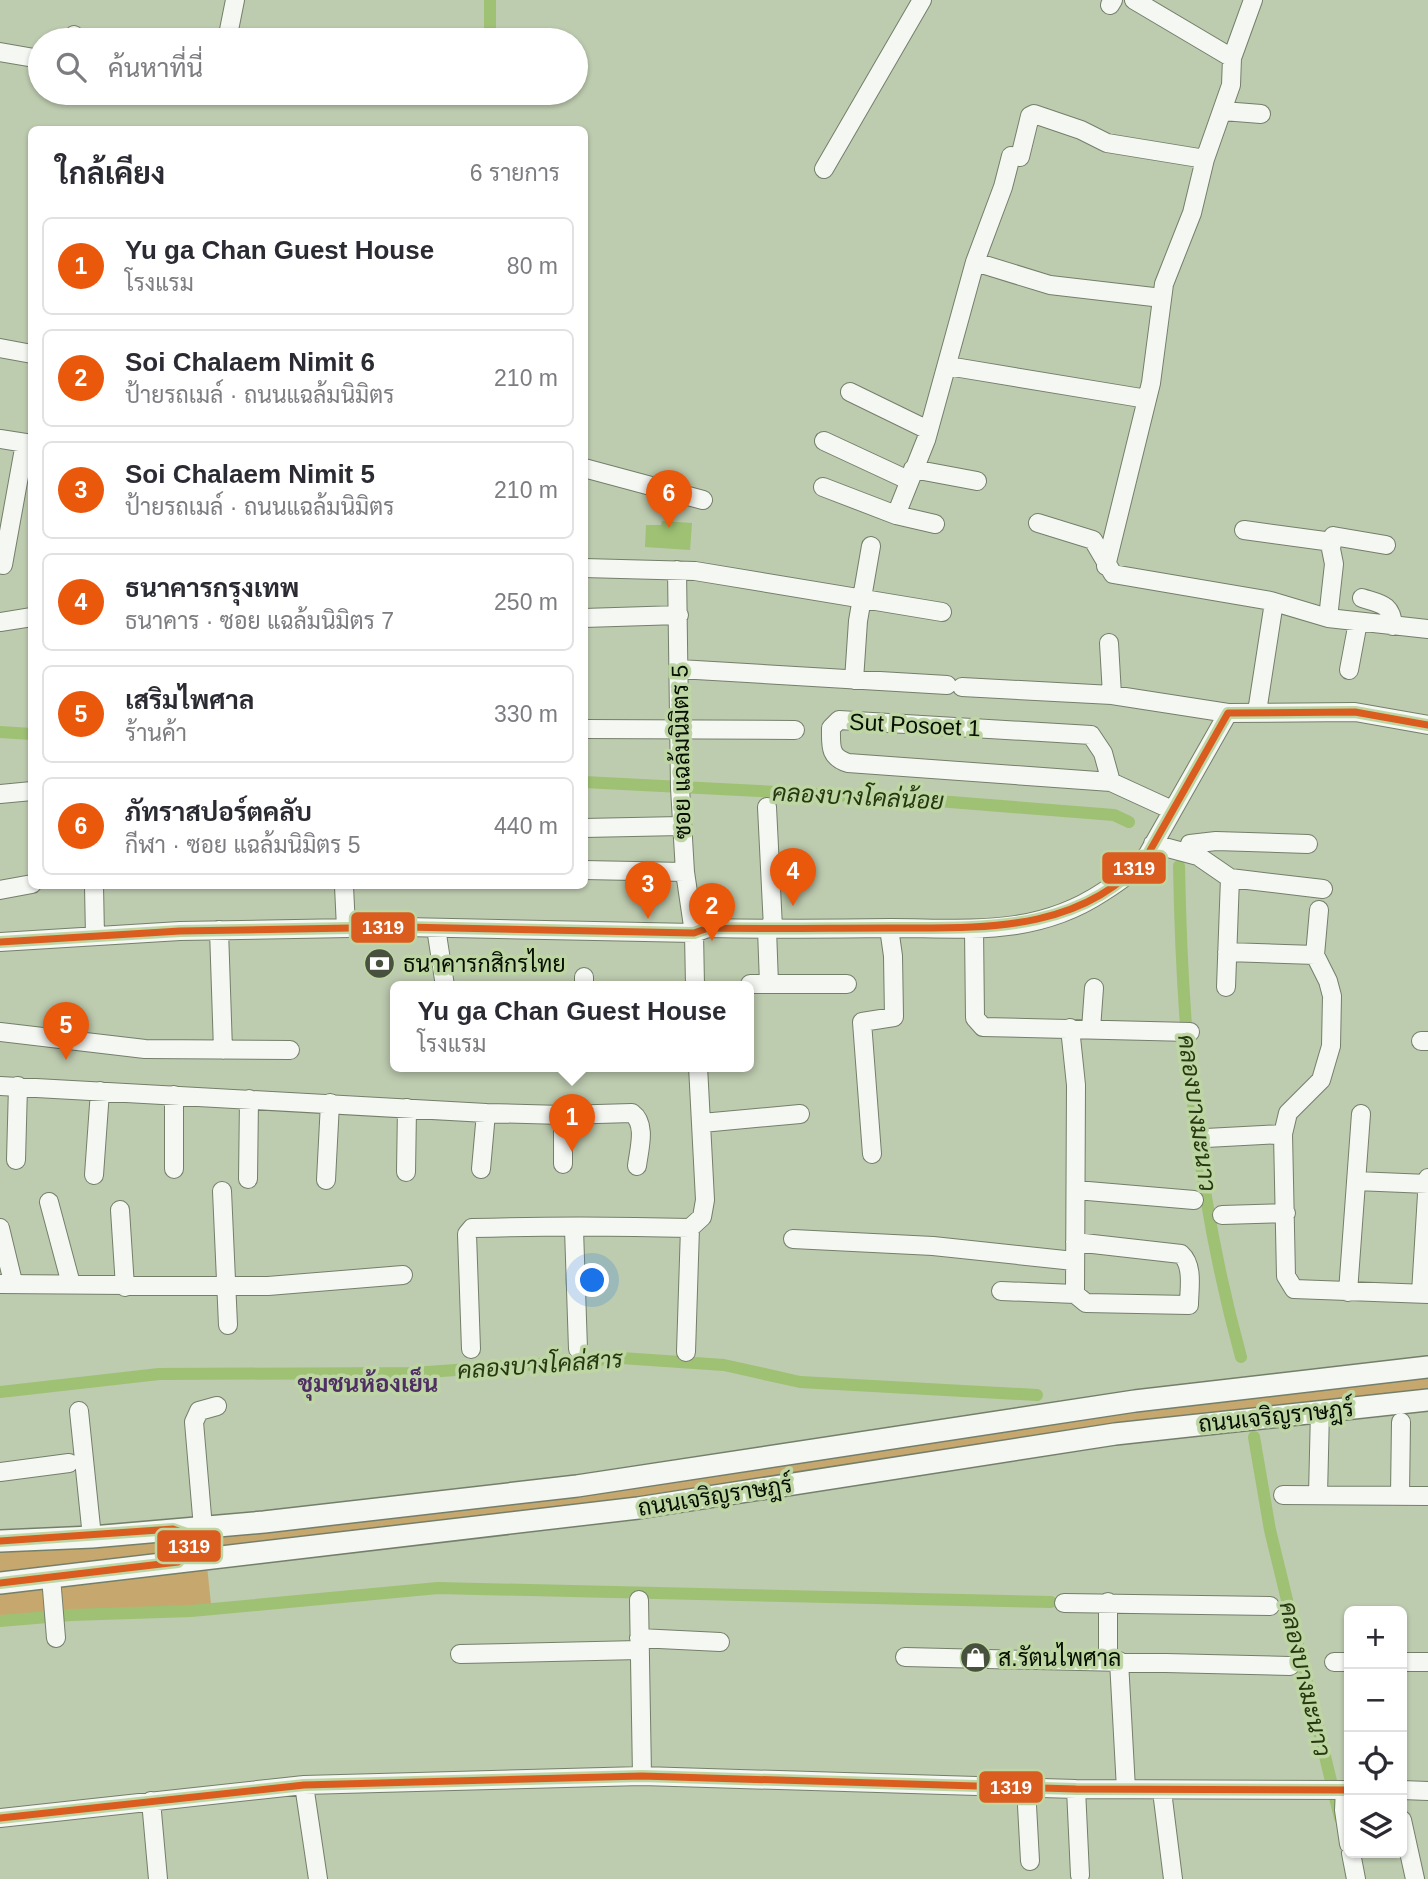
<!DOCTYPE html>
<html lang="th">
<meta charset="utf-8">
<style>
body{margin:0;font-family:Helvetica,Sarabun,sans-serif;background:#f2f2f3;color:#2b2b33}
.controls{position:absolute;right:21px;bottom:21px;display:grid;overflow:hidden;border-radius:10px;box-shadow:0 2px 5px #0004}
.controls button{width:63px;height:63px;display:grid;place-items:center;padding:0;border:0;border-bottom:2px solid #e1e1e2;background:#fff;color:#2b2b33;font:35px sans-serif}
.you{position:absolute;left:593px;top:1281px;width:24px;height:24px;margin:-18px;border:5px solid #fff;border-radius:50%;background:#1a73e8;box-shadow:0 0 0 10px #1a73e833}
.badge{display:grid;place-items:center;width:46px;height:46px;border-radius:50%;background:#ea580c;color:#fff;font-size:23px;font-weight:700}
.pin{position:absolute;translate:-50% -58px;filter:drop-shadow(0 2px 4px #0008)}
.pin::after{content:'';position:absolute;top:37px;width:24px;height:21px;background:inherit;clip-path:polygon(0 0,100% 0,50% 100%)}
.popup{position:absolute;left:390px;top:981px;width:364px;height:91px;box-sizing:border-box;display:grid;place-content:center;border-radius:10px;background:#fff;filter:drop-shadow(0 2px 5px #0005);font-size:23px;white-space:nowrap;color:#7c7c81}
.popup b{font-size:26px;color:#2b2b33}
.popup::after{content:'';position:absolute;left:50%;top:100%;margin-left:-14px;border:14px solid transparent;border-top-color:#fff}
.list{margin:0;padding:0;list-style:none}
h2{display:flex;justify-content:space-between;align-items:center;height:91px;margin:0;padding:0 28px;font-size:30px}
h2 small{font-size:23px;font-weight:400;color:#7c7c81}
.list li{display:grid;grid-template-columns:46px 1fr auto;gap:21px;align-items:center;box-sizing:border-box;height:98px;margin:0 14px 14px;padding:0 14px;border:2px solid #e1e1e2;border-radius:10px}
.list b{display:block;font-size:26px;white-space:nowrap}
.list p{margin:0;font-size:23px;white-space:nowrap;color:#7c7c81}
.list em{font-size:23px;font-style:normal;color:#7c7c81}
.icon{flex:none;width:38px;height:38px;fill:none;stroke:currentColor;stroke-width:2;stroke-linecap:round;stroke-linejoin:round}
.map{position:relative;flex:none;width:1428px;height:1879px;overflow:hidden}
.search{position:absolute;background:#fff;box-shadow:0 2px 5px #0004;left:28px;top:28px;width:560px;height:77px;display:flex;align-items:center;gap:18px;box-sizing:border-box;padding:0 24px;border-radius:38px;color:#7c7c81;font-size:26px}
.panel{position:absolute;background:#fff;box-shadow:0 2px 5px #0004;left:28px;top:126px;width:560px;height:763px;border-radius:10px}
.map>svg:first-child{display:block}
.green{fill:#c6a86e}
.water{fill:#9ec174}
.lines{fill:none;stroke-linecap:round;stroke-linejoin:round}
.canal{stroke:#9ec174;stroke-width:12}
.minor-casing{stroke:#747f6a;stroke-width:20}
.major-casing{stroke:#747f6a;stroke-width:24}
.minor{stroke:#f5f7f3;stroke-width:18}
.major{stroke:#f5f7f3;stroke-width:21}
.bus-1-casing{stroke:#bed6a4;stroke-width:12}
.bus-1{stroke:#da5c1f;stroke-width:7}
.labels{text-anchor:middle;stroke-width:7;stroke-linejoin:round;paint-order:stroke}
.street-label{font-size:23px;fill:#070f01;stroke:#bed6a4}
.poi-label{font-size:23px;fill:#070f01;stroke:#bed6a4;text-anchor:start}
.water-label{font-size:24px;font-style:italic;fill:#273810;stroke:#bed6a4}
.neighbourhood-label{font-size:24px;font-weight:bold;fill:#4f2e66;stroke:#bed6a4}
.line-badge{stroke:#bed6a4;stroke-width:2.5}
.badge-label{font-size:19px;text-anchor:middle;font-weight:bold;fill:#fff}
</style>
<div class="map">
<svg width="1428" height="1879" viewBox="0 0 1428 1879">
<rect width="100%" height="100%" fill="#bdcbaf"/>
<path class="green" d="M 1428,1374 L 1428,1389 L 771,1484 L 229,1548 L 214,1542 L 226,1533 L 659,1484 L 1056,1420 Z
M 169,1540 L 184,1546 L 172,1552 L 0,1576 L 0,1546 Z
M 207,1566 L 211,1604 L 0,1619 L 0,1594 Z"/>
<path class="water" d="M 662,521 L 692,523 L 690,550 L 645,547 L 646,525 L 661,525 Z"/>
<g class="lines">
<path class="canal" d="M 490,0 L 490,40
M 0,732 L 32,734
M 584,782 L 913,799 L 1114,815 L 1129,822
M 1179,866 C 1182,1035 1196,1194 1241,1357
M 0,1392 L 159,1374 L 414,1373 L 621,1358 L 724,1365 L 800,1382 L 1037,1395
M 1254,1437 L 1270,1530 L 1340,1818
M 0,1621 L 71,1615 L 191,1611 L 438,1588 L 1051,1602"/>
<defs>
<path id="minor" d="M 1134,0 L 1232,58
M 1110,5 L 1113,0
M 73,40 L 74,35
M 227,40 L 235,0
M 0,52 L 40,59
M 1223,111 L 1261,114
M 1020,157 L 1030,116 L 1034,114 L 1081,130 L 1107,143 L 1205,159
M 824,169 L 922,0
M 975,262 L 1050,285 L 1162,298
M 0,348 L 32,354
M 948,366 L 1147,399
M 850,392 L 928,430
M 0,439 L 32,444
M 824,441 L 908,480
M 584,468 L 703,500
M 913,469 L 977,481
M 823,487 L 896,515 L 926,440 L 975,262 L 1003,187 L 1011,156
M 896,515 L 935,524
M 1038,523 L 1093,540 L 1113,574 L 1271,601 L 1328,618 L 1428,629
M 1244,530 L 1332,542
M 3,565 L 25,443
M 1106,566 L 1151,383 L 1164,284 L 1192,213 L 1205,159 L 1231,85 L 1232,58 L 1253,0
M 584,568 L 695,571 L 942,612
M 677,570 L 680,788 L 685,872 L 694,933 L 695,986
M 1362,598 C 1381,604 1392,604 1393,626
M 584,618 L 679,615
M 1328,618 L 1334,564 L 1331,549 L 1333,536 L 1386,545
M 0,622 L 32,617
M 1109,643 L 1112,695
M 679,669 L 947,685
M 1349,670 L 1358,622
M 854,680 L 858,621 L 871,546
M 962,687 L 1112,695 L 1228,713
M 1257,712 L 1274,602
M 584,729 L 795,730
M 1111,782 L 1103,753 L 1091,735 L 839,720 L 831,728 C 831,746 829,757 848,763 L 1111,782 L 1172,810
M 0,794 L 32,791
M 767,807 L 773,928
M 584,828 L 681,826
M 1153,844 L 1198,856 L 1230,878
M 1188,852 L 1190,844 L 1216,841 L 1308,844
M 584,870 L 685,872
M 94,886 L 95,936
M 344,886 L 346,928
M 0,890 L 32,884
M 1319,910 L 1315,955 L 1328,981 L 1332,996 L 1331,1046 L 1321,1080 L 1288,1113 L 1283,1134 L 1286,1276 L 1294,1289 L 1428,1294
M 436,928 L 445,986
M 767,929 L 769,984
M 974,929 L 975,1018 L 983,1027 L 1190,1032
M 219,930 L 223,1050
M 0,942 L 180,931 L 405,927 L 694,933 L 708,928 C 769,929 830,929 891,928 C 968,928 1035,937 1103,892 C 1120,881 1136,870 1148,854 L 1228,713 L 1355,712 L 1428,725
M 1227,952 L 1315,955
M 750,984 L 847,984
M 584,986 L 584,977
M 1226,987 L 1230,878 L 1323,889
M 1070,1028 L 1076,1085 L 1075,1294 L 1086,1303 L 1189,1305 C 1189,1289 1194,1266 1181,1254 L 1075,1242
M 1091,1029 L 1094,988
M 0,1032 L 145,1049 L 290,1050
M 1421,1041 L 1428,1041
M 0,1086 L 486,1113 L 563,1115 L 563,1164
M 563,1115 L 632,1113 C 647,1124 639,1149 637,1166
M 702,1123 L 800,1114
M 1206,1138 L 1283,1134
M 872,1154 L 862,1022 L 894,1017 L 893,956 L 889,928
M 16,1160 L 18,1086
M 174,1169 L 174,1095
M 481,1169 L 486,1113
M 406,1172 L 407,1108
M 94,1175 L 100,1091
M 248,1179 L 249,1099
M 326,1180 L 330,1103
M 1356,1181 L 1428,1184
M 1076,1190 L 1194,1200
M 222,1191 L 228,1325
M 49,1202 L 71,1284
M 120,1210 L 125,1287
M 1222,1215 L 1286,1213
M 0,1228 L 13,1282
M 574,1229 L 578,1349
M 793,1239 L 933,1246 L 1074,1261
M 0,1284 L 268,1286 L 403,1275
M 1001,1291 L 1075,1294
M 1348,1292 L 1361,1114
M 1421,1293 L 1428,1178
M 471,1349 L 467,1234 L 472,1228 C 544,1226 617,1226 690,1228
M 686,1352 L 690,1228 L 702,1217 L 705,1200 L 698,1066
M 79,1411 L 92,1537
M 0,1472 L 69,1463
M 1283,1495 L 1428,1496
M 1318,1495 L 1320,1411
M 1400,1495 L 1401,1422
M 203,1528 L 194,1422 L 199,1411 L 217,1406
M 51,1577 L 56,1638
M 639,1600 L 642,1776
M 1064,1603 L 1270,1606
M 639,1638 L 720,1642
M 460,1654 L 639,1650
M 905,1657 L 1290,1666
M 1108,1661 L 1108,1602
M 1119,1661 L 1126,1789
M 1334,1662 L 1349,1662
M 1402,1662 L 1428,1662
M 304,1785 L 318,1879
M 1026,1787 L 1030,1861
M 1076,1789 L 1080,1875
M 1345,1790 L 1344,1810 L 1349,1844
M 1402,1790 L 1428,1791
M 1162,1791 L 1173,1879
M 151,1801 L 158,1879
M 0,1818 L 304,1785 L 642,1776 L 1076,1789 L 1349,1790
M 1402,1820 L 1415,1879
M 1351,1853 L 1356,1879"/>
<path id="major" d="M 0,1541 L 92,1537 L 264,1522 L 577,1486 L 1135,1401 L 1428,1367
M 0,1583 L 638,1508 L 1115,1434 L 1428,1400"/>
</defs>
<use href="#minor" class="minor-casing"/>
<use href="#major" class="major-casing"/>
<use href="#minor" class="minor"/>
<use href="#major" class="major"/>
<defs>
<path id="bus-1" d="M 0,942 L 180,931 L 405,927 L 694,933 L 708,928 C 769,929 830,928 890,928 C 982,928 1084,933 1148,854 L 1228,713 L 1355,712 L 1428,725
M 0,1541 L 173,1529 L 184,1533 L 189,1546 L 178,1562 L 0,1583
M 0,1818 L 304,1785 L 642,1776 L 1076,1789 L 1349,1790"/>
</defs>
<use href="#bus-1" class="bus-1-casing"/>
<use href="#bus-1" class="bus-1"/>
</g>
<defs>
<symbol id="bank-disc" viewBox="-11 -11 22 22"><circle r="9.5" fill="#47513e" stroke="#bed6a4"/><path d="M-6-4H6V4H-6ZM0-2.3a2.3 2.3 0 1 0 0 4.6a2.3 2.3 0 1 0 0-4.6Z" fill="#fff"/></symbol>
<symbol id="shop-disc" viewBox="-11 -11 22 22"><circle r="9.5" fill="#47513e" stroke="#bed6a4"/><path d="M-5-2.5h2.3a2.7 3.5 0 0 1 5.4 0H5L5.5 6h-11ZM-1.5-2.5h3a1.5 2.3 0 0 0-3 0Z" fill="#fff"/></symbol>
</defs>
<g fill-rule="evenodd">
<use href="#bank-disc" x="362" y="946" width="35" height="35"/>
<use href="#shop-disc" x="958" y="1640" width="35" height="35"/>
</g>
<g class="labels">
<g class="street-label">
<text transform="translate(915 725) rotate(3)" y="8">Sut Posoet 1</text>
<text transform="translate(681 752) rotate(-91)" y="8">ซอย แฉล้มนิมิตร 5</text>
<text transform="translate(1276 1416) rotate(-6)" y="8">ถนนเจริญราษฎร์</text>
<text transform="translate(715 1496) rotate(-9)" y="8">ถนนเจริญราษฎร์</text>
</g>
<g class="poi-label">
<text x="403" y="972">ธนาคารกสิกรไทย</text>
<text x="998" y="1666">ส.รัตนไพศาล</text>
</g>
<g class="water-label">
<text transform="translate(858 797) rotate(3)" y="8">คลองบางโคล่น้อย</text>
<text transform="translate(1197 1113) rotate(82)" y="8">คลองบางมะนาว</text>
<text transform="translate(540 1365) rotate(-4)" y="8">คลองบางโคล่สาร</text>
<text transform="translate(1305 1679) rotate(77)" y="8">คลองบางมะนาว</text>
</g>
<g class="neighbourhood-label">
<text x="368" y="1392">ชุมชนห้องเย็น</text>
</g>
</g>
<g class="line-badge">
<rect x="1101" y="851" width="66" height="34" rx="7" fill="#da5c1f"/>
<rect x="350" y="911" width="66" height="33" rx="7" fill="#da5c1f"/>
<rect x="156" y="1529" width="66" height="34" rx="7" fill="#da5c1f"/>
<rect x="978" y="1770" width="66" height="34" rx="7" fill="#da5c1f"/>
</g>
<g class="badge-label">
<text x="1134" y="875">1319</text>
<text x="383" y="934">1319</text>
<text x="189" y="1553">1319</text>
<text x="1011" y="1794">1319</text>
</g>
</svg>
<div class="controls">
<button>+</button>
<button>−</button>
<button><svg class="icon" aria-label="locate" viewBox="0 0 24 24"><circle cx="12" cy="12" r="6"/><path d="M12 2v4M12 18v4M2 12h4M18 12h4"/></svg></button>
<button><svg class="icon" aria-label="layers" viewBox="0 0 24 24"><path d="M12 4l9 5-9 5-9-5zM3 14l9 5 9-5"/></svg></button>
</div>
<div class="you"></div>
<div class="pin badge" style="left:572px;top:1152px">1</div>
<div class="popup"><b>Yu ga Chan Guest House</b>โรงแรม</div>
<div class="pin badge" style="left:712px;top:941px">2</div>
<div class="pin badge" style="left:648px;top:919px">3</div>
<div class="pin badge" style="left:793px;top:906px">4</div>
<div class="pin badge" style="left:66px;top:1060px">5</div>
<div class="pin badge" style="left:669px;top:528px">6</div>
<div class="search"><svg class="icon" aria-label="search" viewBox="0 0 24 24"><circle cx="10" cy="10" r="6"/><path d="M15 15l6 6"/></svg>ค้นหาที่นี่</div>
<section class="panel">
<h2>ใกล้เคียง<small>6 รายการ</small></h2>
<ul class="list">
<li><span class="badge">1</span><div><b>Yu ga Chan Guest House</b><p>โรงแรม</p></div><em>80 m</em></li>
<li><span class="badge">2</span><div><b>Soi Chalaem Nimit 6</b><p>ป้ายรถเมล์ · ถนนแฉล้มนิมิตร</p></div><em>210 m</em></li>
<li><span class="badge">3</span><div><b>Soi Chalaem Nimit 5</b><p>ป้ายรถเมล์ · ถนนแฉล้มนิมิตร</p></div><em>210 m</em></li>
<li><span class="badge">4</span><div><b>ธนาคารกรุงเทพ</b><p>ธนาคาร · ซอย แฉล้มนิมิตร 7</p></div><em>250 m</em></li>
<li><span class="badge">5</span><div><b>เสริมไพศาล</b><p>ร้านค้า</p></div><em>330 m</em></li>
<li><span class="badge">6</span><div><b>ภัทราสปอร์ตคลับ</b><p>กีฬา · ซอย แฉล้มนิมิตร 5</p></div><em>440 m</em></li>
</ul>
</section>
</div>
